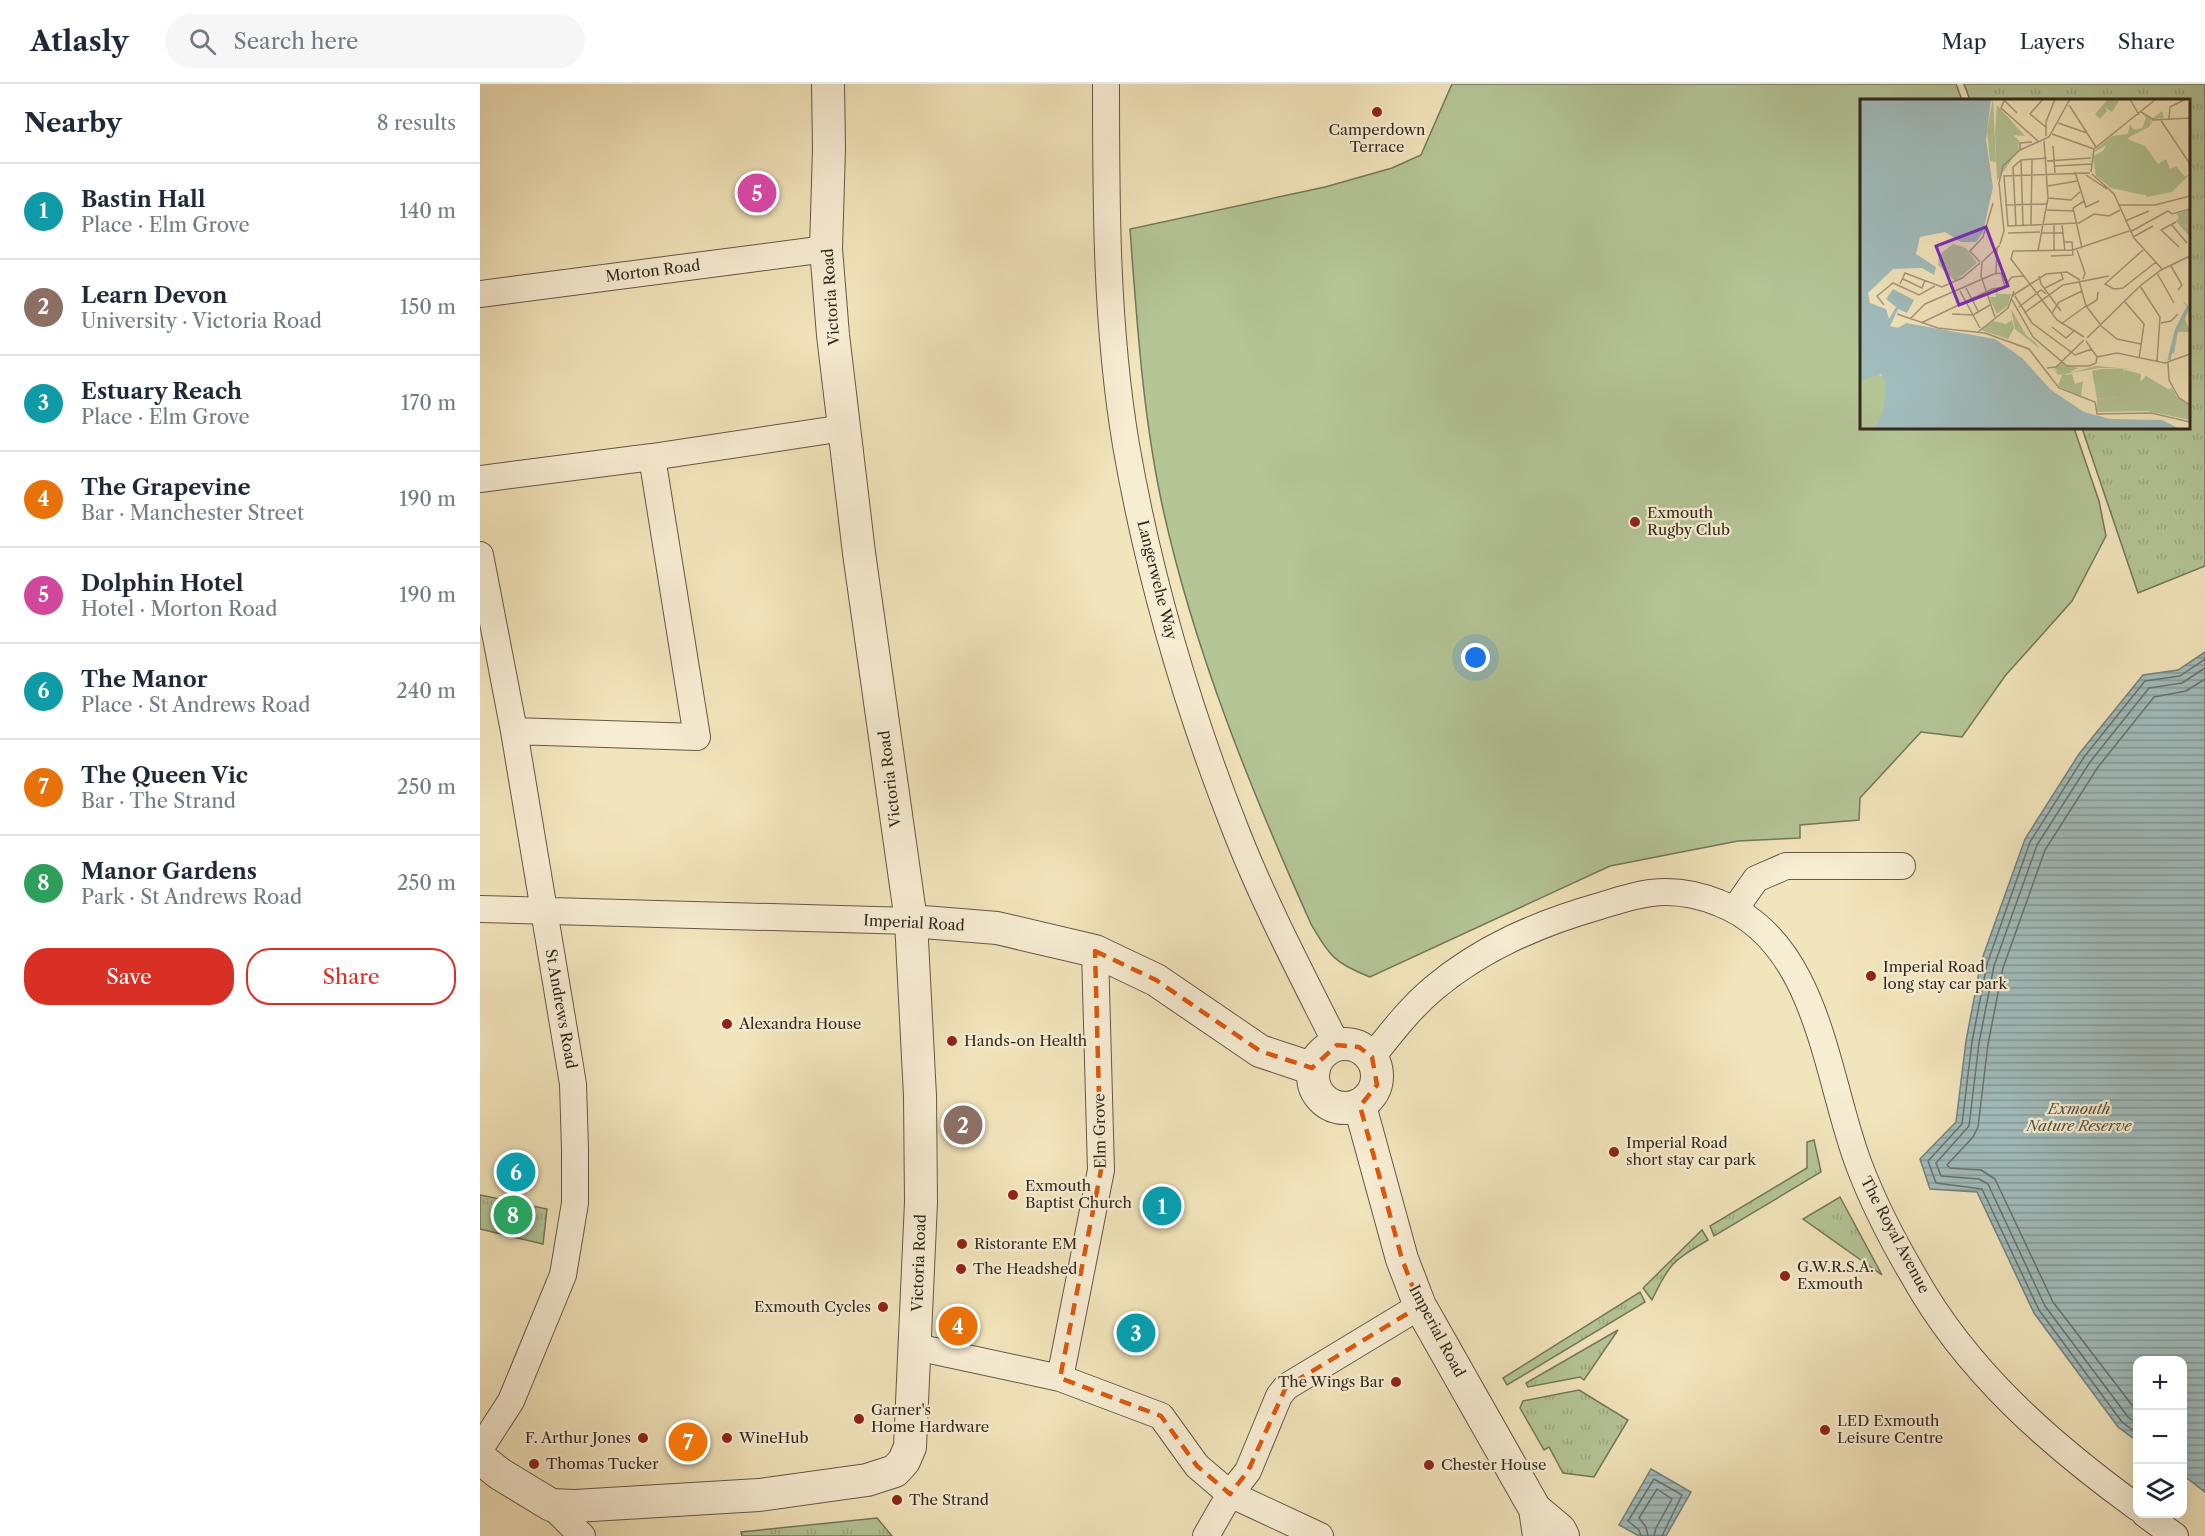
<!DOCTYPE html>
<meta charset="utf-8">
<style>
body{margin:0;font-family:"Libre Caslon Text",serif;background:#f6f6f7;color:#1f2937}
.controls{position:absolute;right:18px;bottom:18px;display:grid;overflow:hidden;border-radius:12px;box-shadow:0 6px 24px #0002}
.controls button{width:54px;height:54px;display:grid;place-items:center;padding:0;border:0;border-bottom:2px solid #e0e1e3;background:#fff;color:#1f2937;font:30px sans-serif}
.you{position:absolute;left:996px;top:574px;width:21px;height:21px;margin:-15px;border:4px solid #fff;border-radius:50%;background:#1a73e8;box-shadow:0 0 0 9px #1a73e833}
.badge{display:grid;place-items:center;width:39px;height:39px;border-radius:50%;background:#d93025;color:#fff;font-size:20px;font-weight:700}
.pin{position:absolute;translate:-50% -50%;border:3px solid #fff;box-shadow:0 2px 6px #0006}
.list{margin:0;padding:0;list-style:none}
h2{display:flex;justify-content:space-between;align-items:center;height:78px;margin:0;padding:0 24px;font-size:26px}
h2 small{font-size:20px;font-weight:400;color:#747a83}
.list li{display:grid;grid-template-columns:39px 1fr auto;gap:18px;align-items:center;box-sizing:border-box;height:96px;padding:0 24px;border-top:2px solid #e0e1e3}
.list b{display:block;font-size:22px;white-space:nowrap}
.list p{margin:0;font-size:20px;white-space:nowrap;color:#747a83}
.list em{font-size:20px;font-style:normal;color:#747a83}
.actions{display:flex;gap:12px;padding:18px 24px}
.actions a{flex:1;padding:14px 0;border:2px solid #d93025;border-radius:24px;text-align:center;font-size:21px;color:#d93025}
.actions .main{background:#d93025;color:#fff}
.icon{flex:none;width:33px;height:33px;fill:none;stroke:currentColor;stroke-width:2;stroke-linecap:round;stroke-linejoin:round}
.map{position:relative;flex:none;width:1725px;height:1452px;overflow:hidden}
header{display:flex;align-items:center;gap:36px;box-sizing:border-box;height:84px;padding:0 30px;background:#fff;border-bottom:2px solid #e0e1e3}
header strong{font-size:28px}
nav{display:flex;gap:33px;margin-inline-start:auto;font-size:21px}
.search{width:420px;height:54px;background:#f6f6f7;display:flex;align-items:center;gap:15px;box-sizing:border-box;padding:0 21px;border-radius:33px;color:#747a83;font-size:22px}
main{display:flex}
aside{flex:1;background:#fff}
.map>svg:first-child{display:block}
.grass{fill:url(#grass-tufts);stroke:#74775a;stroke-width:1.5}
.garden{fill:#b4c596;stroke:#74775a;stroke-width:1.5}
.water{fill:url(#water-rules);stroke:#75817d;stroke-width:1.5}
.lines{fill:none;stroke-linecap:round;stroke-linejoin:round}
.shore{stroke:#6a726d;stroke-width:1.5}
.minor-casing{stroke:#645845;stroke-width:28}
.tertiary-casing{stroke:#645845;stroke-width:34}
.minor{stroke:#f7edd3;stroke-width:26}
.tertiary{stroke:#f7edd3;stroke-width:32}
.marked{fill:none;stroke:#df570d;stroke-width:4.5;stroke-dasharray:12 8;stroke-linejoin:round}
.poi-dot{fill:#8f2418;stroke:#f7edd3;stroke-width:2}
.labels{text-anchor:middle;stroke-width:4.5;stroke-linejoin:round;paint-order:stroke}
.poi-label{font-size:15px;fill:#34291e;stroke:#f7edd3;text-anchor:start}
.street-label{font-size:15px;fill:#34291e;stroke:#f7edd3}
.park-label{font-size:15px;font-style:italic;fill:#54503c;stroke:#f7edd3}
.inset-river{fill:none;stroke:#a1bcbc;stroke-width:3}
.inset-road{fill:none;stroke:#a6997c;stroke-width:1.5}
.view{fill:#7b2cbf;fill-opacity:0.15;stroke:#7b2cbf;stroke-width:3}
.inset-edge{fill:none;stroke:#34291e;stroke-width:3}
</style>
<header>
<strong>Atlasly</strong>
<div class="search"><svg class="icon" aria-label="search" viewBox="0 0 24 24"><circle cx="10" cy="10" r="6"/><path d="M15 15l6 6"/></svg>Search here</div>
<nav><a>Map</a><a>Layers</a><a>Share</a></nav>
</header>
<main>
<aside>
<h2>Nearby<small>8 results</small></h2>
<ul class="list">
<li><span class="badge" style="background:#0f9aa8">1</span><div><b>Bastin Hall</b><p>Place · Elm Grove</p></div><em>140 m</em></li>
<li><span class="badge" style="background:#8d6e63">2</span><div><b>Learn Devon</b><p>University · Victoria Road</p></div><em>150 m</em></li>
<li><span class="badge" style="background:#0f9aa8">3</span><div><b>Estuary Reach</b><p>Place · Elm Grove</p></div><em>170 m</em></li>
<li><span class="badge" style="background:#e8710a">4</span><div><b>The Grapevine</b><p>Bar · Manchester Street</p></div><em>190 m</em></li>
<li><span class="badge" style="background:#d1479c">5</span><div><b>Dolphin Hotel</b><p>Hotel · Morton Road</p></div><em>190 m</em></li>
<li><span class="badge" style="background:#0f9aa8">6</span><div><b>The Manor</b><p>Place · St Andrews Road</p></div><em>240 m</em></li>
<li><span class="badge" style="background:#e8710a">7</span><div><b>The Queen Vic</b><p>Bar · The Strand</p></div><em>250 m</em></li>
<li><span class="badge" style="background:#2e9e5b">8</span><div><b>Manor Gardens</b><p>Park · St Andrews Road</p></div><em>250 m</em></li>
</ul>
<div class="actions"><a class="main">Save</a><a>Share</a></div>
</aside>
<div class="map">
<svg width="1725" height="1452" viewBox="0 0 1725 1452">
<defs>
<pattern id="grass-tufts" width="24" height="20" patternUnits="userSpaceOnUse" patternTransform="scale(1.5)"><rect width="24" height="20" fill="#b4c596"/><path d="M3 7l-1-3M5 7V3M7 7l1-3M15 17l-1-3M17 17v-4M19 17l1-3" fill="none" stroke="#9ba981"/></pattern>
<pattern id="water-rules" width="6" height="5" patternUnits="userSpaceOnUse" patternTransform="scale(1.5)"><rect width="6" height="5" fill="#a1bcbc"/><path d="M0 2.5h6" fill="none" stroke="#849998"/></pattern>
</defs>
<rect width="100%" height="100%" fill="#f2e4bb"/>
<filter id="stains"><feTurbulence type="fractalNoise" baseFrequency=".00333" numOctaves="4"/><feColorMatrix values="0 0 0 0 .2 0 0 0 0 .09 0 0 0 0 .02 0 0 0 .5 -.17"/></filter>
<radialGradient id="worn" r=".72"><stop offset=".6" stop-color="#630" stop-opacity="0"/><stop offset="1" stop-color="#630" stop-opacity=".3"/></radialGradient>
<path class="grass" d="M 1484,0 L 1725,0 L 1725,482 L 1658,509 L 1602,344 L 1708,344 L 1708,16 L 1490,16 Z
M 1334,1056 L 1341,1088 L 1234,1152 L 1230,1142 L 1327,1084 L 1327,1058 Z
M 0,1111 L 67,1125 L 63,1160 L 0,1145 Z
M 1360,1113 L 1402,1191 L 1323,1135 Z
M 1222,1146 L 1228,1156 C 1193,1177 1190,1178 1172,1216 L 1163,1204 Z
M 1160,1208 L 1165,1218 L 1027,1301 L 1023,1294 Z
M 1138,1246 L 1104,1296 L 1100,1293 L 1048,1303 L 1046,1299 Z
M 1099,1306 L 1148,1336 L 1114,1393 L 1083,1389 L 1069,1363 L 1064,1366 L 1040,1324 L 1043,1317 Z
M 397,1434 L 412,1452 L 262,1452 L 261,1448 Z"/>
<path class="garden" d="M 972,0 L 1476,0 L 1482,16 L 1382,16 L 1382,344 L 1594,344 L 1619,417 L 1626,452 L 1592,517 L 1525,592 L 1482,653 L 1441,648 L 1380,714 L 1379,736 L 1320,741 L 1320,754 L 1258,757 L 1130,782 L 890,893 C 854,879 850,872 831,840 C 771,706 715,569 683,425 C 663,334 657,239 650,145 L 845,103 L 912,84 L 941,71 Z"/>
<path class="water" d="M 1725,568 L 1725,1408 L 1703,1391 L 1702,1276 L 1658,1276 L 1657,1357 L 1638,1343 L 1554,1229 L 1497,1108 L 1450,1105 L 1440,1075 L 1476,1038 L 1486,957 L 1501,878 L 1545,755 L 1599,670 L 1663,591 L 1698,586 Z
M 1171,1385 L 1211,1408 L 1186,1452 L 1159,1452 L 1139,1441 Z"/>
<g class="lines">
<path class="shore" d="M 1658,1329 L 1573,1218 L 1515,1095 L 1501,1086 L 1470,1084 L 1467,1081 L 1493,1053 L 1498,1043 L 1508,960 L 1523,884 L 1565,766 L 1618,683 L 1674,613 L 1706,607 L 1725,595
M 1658,1340 L 1648,1333 L 1565,1222 L 1508,1100 L 1499,1095 L 1461,1092 L 1456,1079 L 1489,1042 L 1499,959 L 1514,882 L 1557,761 L 1610,678 L 1669,604 L 1702,599 L 1725,584
M 1658,1350 L 1642,1338 L 1559,1226 L 1502,1105 L 1456,1099 L 1448,1077 L 1482,1040 L 1492,958 L 1507,880 L 1550,758 L 1604,673 L 1665,597 L 1700,592 L 1725,575
M 1161,1452 L 1159,1446 L 1148,1437 L 1174,1395 L 1202,1411 L 1182,1452
M 1168,1452 L 1166,1443 L 1159,1434 L 1177,1405 L 1192,1415 L 1176,1444 L 1174,1452"/>
<defs>
<path id="minor" d="M 626,0 C 626,121 626,242 646,361 C 669,493 707,623 756,747 C 785,821 822,891 857,961
M 0,210 L 346,165
M 0,395 L 172,373 L 364,344
M 0,471 L 34,647 L 93,1000 L 95,1065 L 95,1119 L 83,1191 L 31,1317 L 0,1365
M 34,647 L 217,653 L 172,373
M 0,825 L 431,837
M 1255,825 L 1276,795 L 1306,782 L 1422,782
M 892,973 C 911,949 930,924 954,904 C 1003,863 1060,839 1120,822 C 1137,817 1154,811 1171,809 C 1194,806 1217,810 1239,819 C 1339,857 1346,995 1379,1081 C 1393,1118 1413,1157 1433,1191 C 1486,1287 1570,1360 1658,1424
M 436,1263 L 580,1294 L 681,1332 L 717,1382 L 750,1410 L 840,1452
M 580,1294 L 621,1086 L 615,867
M 71,1421 L 102,1452
M 1665,1430 L 1695,1452
M 726,1452 L 750,1410 L 768,1387 L 799,1312 L 806,1303 L 940,1222"/>
<path id="tertiary" d="M 431,837 L 517,844 L 615,867 L 676,896 L 780,967 L 834,985
M833 992a32 32 0 1 1 64 0a32 32 0 1 1-64 0Z
M 880,1022 L 922,1175 L 940,1222 L 1055,1425 L 1059,1452
M 0,1374 L 20,1390 L 71,1421 L 95,1422 L 279,1411 L 387,1396 L 415,1387 L 424,1377 L 430,1363 L 441,1118 L 440,1012 L 431,837 L 379,469 L 353,251 L 346,165 L 349,64 L 348,0
M 1055,1425 L 1080,1446 L 1083,1452"/>
</defs>
<use href="#minor" class="minor-casing"/>
<use href="#tertiary" class="tertiary-casing"/>
<use href="#minor" class="minor"/>
<use href="#tertiary" class="tertiary"/>
</g>
<path class="marked" d="M 615,867 L 676,896 L 780,967 L 832,984 L 857,961 L 879,963 L 892,973 L 897,1001 L 880,1022 L 922,1175 L 940,1222 L 806,1303 L 768,1387 L 750,1410 L 717,1382 L 681,1332 L 580,1294 L 621,1086 Z"/>
<g class="poi-dot">
<circle cx="897" cy="28" r="6"/>
<circle cx="1155" cy="438" r="6"/>
<circle cx="1391" cy="892" r="6"/>
<circle cx="247" cy="940" r="6"/>
<circle cx="472" cy="957" r="6"/>
<circle cx="1134" cy="1068" r="6"/>
<circle cx="533" cy="1111" r="6"/>
<circle cx="482" cy="1160" r="6"/>
<circle cx="481" cy="1185" r="6"/>
<circle cx="1305" cy="1192" r="6"/>
<circle cx="403" cy="1223" r="6"/>
<circle cx="916" cy="1298" r="6"/>
<circle cx="379" cy="1335" r="6"/>
<circle cx="1345" cy="1346" r="6"/>
<circle cx="163" cy="1354" r="6"/>
<circle cx="247" cy="1354" r="6"/>
<circle cx="54" cy="1380" r="6"/>
<circle cx="949" cy="1381" r="6"/>
<circle cx="417" cy="1416" r="6"/>
</g>
<g class="labels">
<g class="poi-label">
<text x="897" y="51" text-anchor="middle">Camperdown<tspan x="897" dy="17">Terrace</tspan></text>
<text x="1167" y="434">Exmouth<tspan x="1167" dy="17">Rugby Club</tspan></text>
<text x="1403" y="888">Imperial Road<tspan x="1403" dy="17">long stay car park</tspan></text>
<text x="259" y="945">Alexandra House</text>
<text x="484" y="962">Hands-on Health</text>
<text x="1146" y="1064">Imperial Road<tspan x="1146" dy="17">short stay car park</tspan></text>
<text x="545" y="1107">Exmouth<tspan x="545" dy="17">Baptist Church</tspan></text>
<text x="494" y="1165">Ristorante EM</text>
<text x="1317" y="1188">G.W.R.S.A.<tspan x="1317" dy="17">Exmouth</tspan></text>
<text x="493" y="1190">The Headshed</text>
<text x="391" y="1228" text-anchor="end">Exmouth Cycles</text>
<text x="904" y="1303" text-anchor="end">The Wings Bar</text>
<text x="391" y="1331">Garner's<tspan x="391" dy="17">Home Hardware</tspan></text>
<text x="1357" y="1342">LED Exmouth<tspan x="1357" dy="17">Leisure Centre</tspan></text>
<text x="151" y="1359" text-anchor="end">F. Arthur Jones</text>
<text x="259" y="1359">WineHub</text>
<text x="66" y="1385">Thomas Tucker</text>
<text x="961" y="1386">Chester House</text>
<text x="429" y="1421">The Strand</text>
</g>
<g class="street-label">
<text transform="translate(173 187) rotate(-7)" y="5">Morton Road</text>
<text transform="translate(351 213) rotate(-94)" y="5">Victoria Road</text>
<text transform="translate(677 496) rotate(76)" y="5">Langerwehe Way</text>
<text transform="translate(410 695) rotate(-97)" y="5">Victoria Road</text>
<text transform="translate(434 839) rotate(3)" y="5">Imperial Road</text>
<text transform="translate(81 925) rotate(80)" y="5">St Andrews Road</text>
<text transform="translate(620 1047) rotate(-91)" y="5">Elm Grove</text>
<text transform="translate(1415 1151) rotate(62)" y="5">The Royal Avenue</text>
<text transform="translate(439 1179) rotate(-88)" y="5">Victoria Road</text>
<text transform="translate(957 1247) rotate(62)" y="5">Imperial Road</text>
</g>
<g class="park-label">
<text x="1599" y="1030">Exmouth<tspan x="1599" dy="17">Nature Reserve</tspan></text>
</g>
</g>
<g transform="translate(1380 15)">
<rect width="330" height="330" fill="#f2e4bb"/>
<path d="M 137,6 L 165,37 L 137,35 L 142,65 L 158,46 L 159,50 L 137,82 L 135,34 ZM 270,25 L 275,33 L 267,40 L 285,47 L 298,65 L 306,60 L 310,70 L 316,67 L 326,79 L 283,96 L 251,89 L 236,77 L 233,57 L 243,52 L 246,46 L 233,54 L 235,51 L 252,37 L 268,35 ZM 136,189 L 138,195 L 151,195 L 148,206 L 137,215 L 129,198 L 136,198 ZM 152,221 L 154,229 L 148,240 L 121,231 L 133,222 L 146,225 ZM 202,264 L 218,269 L 204,276 L 212,275 L 215,285 L 223,282 L 221,298 L 198,287 L 202,276 L 194,269 ZM 265,271 L 281,275 L 280,283 L 286,277 L 308,290 L 312,289 L 317,298 L 330,307 L 330,321 L 287,312 L 236,313 L 237,300 L 260,298 L 261,277 ZM 13,275 L 25,277 L 41,330 L 0,330 L 0,278 Z" fill="#b4c596"/>
<path d="M 133,0 L 136,63 L 135,63 L 130,62 L 127,31 ZM 302,12 L 304,19 L 294,20 L 289,28 L 267,39 L 271,31 L 282,29 L 286,19 L 283,15 L 291,20 L 289,26 L 293,19 ZM 330,75 L 312,93 L 287,98 L 285,95 ZM 322,202 L 330,208 L 325,220 L 330,233 L 318,233 L 314,255 L 311,253 L 316,229 L 327,208 ZM 151,210 L 166,236 L 176,244 L 179,249 L 155,230 ZM 205,267 L 206,272 L 213,273 L 236,267 L 272,270 L 240,269 L 198,276 L 194,270 L 201,275 Z" fill="#b4c596"/>
<path d="M 248,0 L 260,0 L 252,13 L 244,8 L 247,12 L 240,20 L 235,15 ZM 137,34 L 152,34 L 160,43 L 139,72 ZM 330,111 L 330,134 L 328,136 L 316,122 L 319,118 L 316,115 ZM 93,145 L 106,149 L 117,164 L 95,182 L 78,166 L 79,156 ZM 240,270 L 264,270 L 260,298 L 237,300 L 232,272 Z" fill="#b4c596"/>
<path d="M 0,0 L 131,0 L 126,41 L 133,88 L 123,133 L 116,143 L 101,143 L 85,133 L 60,138 L 56,155 L 76,168 L 74,176 L 62,169 L 33,170 L 8,194 L 10,204 L 26,210 L 29,220 L 36,208 L 26,200 L 33,190 L 54,201 L 47,214 L 38,210 L 30,227 L 38,229 L 46,224 L 135,240 L 162,259 L 191,291 L 224,313 L 250,320 L 302,321 L 320,330 L 15,330 L 24,308 L 26,284 L 21,275 L 0,282 Z" fill="#a1bcbc"/>
<path class="inset-river" d="M 37,229 L 50,250 L 61,306 L 56,330M 39,234 L 71,243 L 141,295 L 198,330M 0,256 L 32,220M 309,261 L 316,232 L 328,208"/>
<path class="inset-road" d="M 183,0 L 170,15 L 187,29M 270,0 L 279,16M 144,1 L 157,14M 144,2 L 141,9 L 178,42M 209,6 L 236,48M 281,13 L 294,21 L 330,19M 300,20 L 330,65M 309,20 L 310,8 L 326,0M 198,24 L 227,34M 192,35 L 234,50M 186,37 L 186,23 L 195,0M 193,47 L 195,74M 160,51 L 160,44 L 172,43M 161,61 L 163,126M 187,62 L 231,59M 195,67 L 232,65M 215,73 L 226,108 L 239,102M 231,73 L 234,50 L 296,0M 230,74 L 144,77 L 148,127 L 219,124 L 234,115 L 249,117 L 260,111M 232,75 L 254,95 L 274,139 L 302,170M 226,76 L 247,90M 188,87 L 217,82M 188,99 L 211,101 L 220,93M 145,106 L 188,105M 258,106 L 295,106 L 330,97M 187,111 L 213,112M 265,122 L 289,112M 316,123 L 301,131 L 319,148M 311,125 L 327,144M 171,126 L 172,60M 202,126 L 205,152M 156,127 L 153,68 L 161,61 L 187,59M 270,133 L 308,112 L 312,115 L 330,110M 148,134 L 180,133M 181,134 L 203,134M 273,138 L 293,127M 140,145 L 144,132 L 139,84 L 143,67 L 160,51 L 189,38 L 210,0M 222,149 L 213,109 L 224,102M 217,151 L 225,174 L 223,180M 283,151 L 245,185 L 254,190 L 263,189 L 296,163M 153,152 L 213,151 L 269,132M 153,152 L 151,160 L 197,221 L 224,238M 178,152 L 188,99 L 184,42M 194,152 L 194,126M 191,157 L 213,156 L 212,143 L 204,143M 120,163 L 110,152 L 123,138 L 133,104M 122,163 L 121,177 L 135,218M 122,163 L 140,146M 311,167 L 322,186 L 318,191M 297,174 L 314,204M 136,175 L 137,149M 179,177 L 181,185 L 201,212M 43,180 L 62,189 L 65,181M 219,182 L 226,207 L 240,225M 40,185 L 45,174 L 82,188 L 102,179 L 120,164M 146,185 L 152,178 L 164,177M 280,187 L 300,218 L 297,263M 106,189 L 118,212M 185,189 L 203,180 L 201,173M 100,192 L 120,229M 152,197 L 186,175 L 207,173 L 220,181M 155,197 L 172,224 L 215,256 L 232,250M 151,199 L 173,238 L 207,267 L 229,267 L 236,264 L 237,258M 265,203 L 284,225 L 279,260M 24,206 L 17,197 L 33,184 L 59,196 L 75,187M 227,207 L 237,201 L 238,193M 159,208 L 181,191 L 186,195M 164,214 L 203,186 L 249,177M 192,214 L 199,203 L 222,192M 37,215 L 78,229 L 125,234 L 169,250 L 199,289 L 235,303 L 237,315 L 291,314 L 330,323M 92,215 L 113,216M 113,216 L 130,206M 50,220 L 65,205 L 134,175 L 141,174 L 145,188M 61,224 L 132,190 L 145,188M 301,224 L 311,222 L 318,215M 201,225 L 226,207M 241,227 L 257,240 L 281,245M 192,228 L 206,239 L 215,231M 118,233 L 148,209 L 154,192M 227,239 L 280,187 L 301,171 L 330,157M 226,242 L 237,258 L 257,254 L 305,264 L 330,255M 308,264 L 309,281 L 319,299 L 330,306M 187,269 L 196,268 L 224,241"/>
<path class="view" d="M 126,128 L 148,187 L 99,206 L 76,147 Z"/>
<rect width="330" height="330" class="inset-edge"/>
</g>
<rect width="100%" height="100%" filter="url(#stains)"/>
<rect width="100%" height="100%" fill="url(#worn)"/>
</svg>
<div class="controls">
<button>+</button>
<button>−</button>
<button><svg class="icon" aria-label="layers" viewBox="0 0 24 24"><path d="M12 4l9 5-9 5-9-5zM3 14l9 5 9-5"/></svg></button>
</div>
<div class="you"></div>
<div class="pin badge" style="left:682px;top:1122px;background:#0f9aa8">1</div>
<div class="pin badge" style="left:483px;top:1041px;background:#8d6e63">2</div>
<div class="pin badge" style="left:656px;top:1249px;background:#0f9aa8">3</div>
<div class="pin badge" style="left:478px;top:1242px;background:#e8710a">4</div>
<div class="pin badge" style="left:277px;top:109px;background:#d1479c">5</div>
<div class="pin badge" style="left:36px;top:1088px;background:#0f9aa8">6</div>
<div class="pin badge" style="left:208px;top:1358px;background:#e8710a">7</div>
<div class="pin badge" style="left:33px;top:1131px;background:#2e9e5b">8</div>
</div>
</main>
